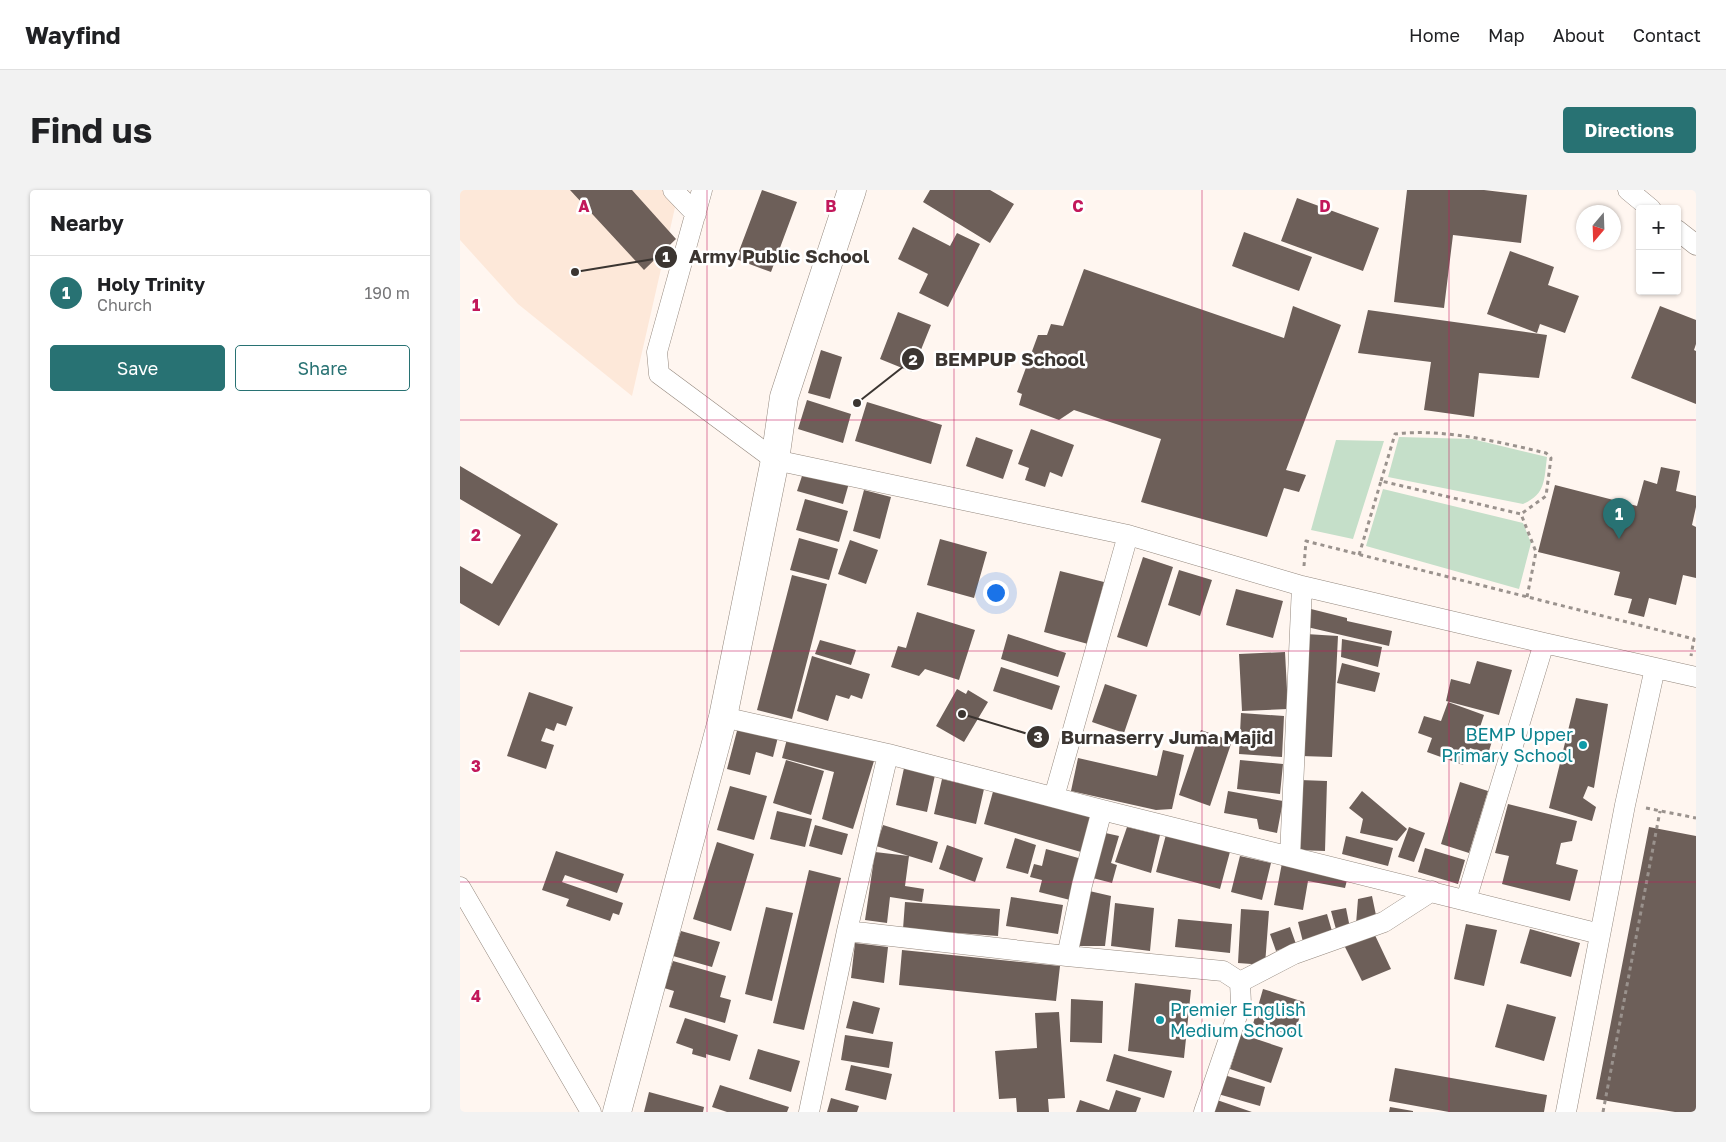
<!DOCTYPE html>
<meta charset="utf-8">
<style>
body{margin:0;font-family:"Golos Text",sans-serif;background:#f2f2f2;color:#202124}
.controls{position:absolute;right:15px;top:15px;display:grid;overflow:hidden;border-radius:5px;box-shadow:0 1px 4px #0004}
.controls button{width:45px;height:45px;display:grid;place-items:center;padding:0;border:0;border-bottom:1px solid #e0e0e0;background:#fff;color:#202124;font:25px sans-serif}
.compass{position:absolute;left:1116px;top:15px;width:45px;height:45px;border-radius:50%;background:#fff;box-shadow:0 1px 4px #0004;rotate:199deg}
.you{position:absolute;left:535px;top:402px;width:18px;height:18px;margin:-12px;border:4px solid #fff;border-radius:50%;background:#1a73e8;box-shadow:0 0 0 8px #1a73e833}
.badge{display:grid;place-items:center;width:32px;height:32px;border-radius:50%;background:#287273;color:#fff;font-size:16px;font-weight:700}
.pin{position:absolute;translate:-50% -41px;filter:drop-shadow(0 1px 2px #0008)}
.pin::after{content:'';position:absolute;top:26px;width:18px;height:15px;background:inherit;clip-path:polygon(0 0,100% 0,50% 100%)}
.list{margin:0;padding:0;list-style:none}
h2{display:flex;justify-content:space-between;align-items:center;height:65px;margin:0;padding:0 20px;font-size:21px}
h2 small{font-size:16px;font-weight:400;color:#757577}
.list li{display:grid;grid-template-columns:32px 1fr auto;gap:15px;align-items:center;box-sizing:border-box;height:75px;padding:0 20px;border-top:1px solid #e0e0e0}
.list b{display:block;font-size:19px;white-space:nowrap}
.list p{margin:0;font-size:16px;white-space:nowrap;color:#757577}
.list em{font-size:16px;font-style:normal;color:#757577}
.actions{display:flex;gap:10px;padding:15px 20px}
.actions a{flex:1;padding:11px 0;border:1px solid #287273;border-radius:5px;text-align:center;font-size:18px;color:#287273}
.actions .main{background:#287273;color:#fff}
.map{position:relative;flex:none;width:1236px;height:922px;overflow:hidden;border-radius:5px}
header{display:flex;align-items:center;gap:30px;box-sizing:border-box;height:70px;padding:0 25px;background:#fff;border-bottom:1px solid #e0e0e0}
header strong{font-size:24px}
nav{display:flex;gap:28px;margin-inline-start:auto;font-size:18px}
.intro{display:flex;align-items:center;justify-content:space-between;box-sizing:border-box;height:120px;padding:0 30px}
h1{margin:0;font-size:35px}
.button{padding:12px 22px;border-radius:5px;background:#287273;color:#fff;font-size:18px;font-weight:700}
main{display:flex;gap:30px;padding:0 30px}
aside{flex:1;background:#fff;border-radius:5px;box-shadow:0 1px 4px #0004}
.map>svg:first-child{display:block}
.built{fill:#fde8d9}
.green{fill:#c5dfc9}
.building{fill:#6d5f59}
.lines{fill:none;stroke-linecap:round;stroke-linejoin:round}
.street-casing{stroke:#94887e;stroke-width:21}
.secondary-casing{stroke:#94887e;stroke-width:29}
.path{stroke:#9a928d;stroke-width:3;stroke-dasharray:4 4;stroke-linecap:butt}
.street{stroke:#fff;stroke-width:20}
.secondary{stroke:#fff;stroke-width:28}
.grid{fill:none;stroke:#c2185b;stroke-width:1;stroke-opacity:0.55}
.culture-dot{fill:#0f9aa8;stroke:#fff;stroke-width:2}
.labels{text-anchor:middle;stroke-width:5;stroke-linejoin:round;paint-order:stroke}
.culture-label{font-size:18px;fill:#0d838f;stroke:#fff;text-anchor:end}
.grid-label{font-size:16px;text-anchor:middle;font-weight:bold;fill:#c2185b;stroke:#fff;stroke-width:5;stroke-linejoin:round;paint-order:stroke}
.leader{fill:none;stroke:#3b3531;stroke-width:2}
.callout-dot{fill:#3b3531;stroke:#fff;stroke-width:2}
.mark-label{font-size:15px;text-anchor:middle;font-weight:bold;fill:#fff}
.callout-label{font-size:19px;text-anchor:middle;font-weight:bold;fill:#3b3531;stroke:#fff;stroke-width:5;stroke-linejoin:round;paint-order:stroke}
</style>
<header>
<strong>Wayfind</strong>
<nav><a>Home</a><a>Map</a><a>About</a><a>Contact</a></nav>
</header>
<div class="intro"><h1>Find us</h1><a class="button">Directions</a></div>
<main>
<aside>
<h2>Nearby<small></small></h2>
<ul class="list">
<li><span class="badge">1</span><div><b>Holy Trinity</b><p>Church</p></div><em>190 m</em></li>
</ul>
<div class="actions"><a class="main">Save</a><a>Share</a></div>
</aside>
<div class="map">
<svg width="1236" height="922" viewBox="0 0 1236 922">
<rect width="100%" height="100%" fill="#fff6f0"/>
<path class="built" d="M 0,0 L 219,0 L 172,206 L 58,114 L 0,50 Z"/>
<path class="green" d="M 939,247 L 1012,249 L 1087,267 C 1084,290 1086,304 1063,314 L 928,287 Z
M 876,250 L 924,251 L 893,349 L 851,340 Z
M 923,299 L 1063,333 L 1071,353 L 1059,399 L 906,356 Z"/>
<path class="building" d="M 110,0 L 172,0 L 216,49 L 184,80 Z
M 302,0 L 337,12 L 311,82 L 276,69 Z
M 470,0 L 530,0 L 554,14 L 530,53 L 463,12 Z
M 947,0 L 1024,0 L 1067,5 L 1061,53 L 993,45 L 984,118 L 934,112 Z
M 837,8 L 919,38 L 903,81 L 821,51 Z
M 453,37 L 490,56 L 497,43 L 520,54 L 488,117 L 459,103 L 468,84 L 438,69 Z
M 784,42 L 852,67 L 839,101 L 772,76 Z
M 1050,61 L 1094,77 L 1088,95 L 1119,106 L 1105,143 L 1080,134 L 1077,143 L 1027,124 Z
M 624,79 L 824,148 L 833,116 L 881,135 L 826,280 L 846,285 L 839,302 L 824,298 L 807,347 L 681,312 L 701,249 L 614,220 L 599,230 L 559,215 L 562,204 L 557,202 L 578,145 L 587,145 L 591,134 L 603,136 Z
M 1200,116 L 1236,130 L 1236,154 L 1234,160 L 1236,161 L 1236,214 L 1171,188 Z
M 908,120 L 1087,145 L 1079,188 L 1019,183 L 1014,227 L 964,220 L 971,172 L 898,163 Z
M 438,122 L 471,135 L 452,182 L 420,169 Z
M 361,160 L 382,167 L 370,209 L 348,203 Z
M 347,210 L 391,224 L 383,253 L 338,239 Z
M 407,212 L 482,235 L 471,274 L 395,251 Z
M 571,239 L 614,255 L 602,287 L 590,282 L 585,297 L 565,290 L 569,278 L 558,274 Z
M 516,247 L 553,260 L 543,289 L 506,276 Z
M 0,276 L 98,334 L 39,436 L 0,413 L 0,376 L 32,394 L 61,345 L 0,309 Z
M 1201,277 L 1220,281 L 1216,301 L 1236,306 L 1236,317 L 1232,335 L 1236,337 L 1236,388 L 1223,385 L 1216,415 L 1189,408 L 1184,427 L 1168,423 L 1172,409 L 1154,405 L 1160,382 L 1078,362 L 1095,295 L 1177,316 L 1184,290 L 1197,294 Z
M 344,280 L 389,293 L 383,314 L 337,301 Z
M 404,300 L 431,307 L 420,349 L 393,341 Z
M 345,309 L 388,321 L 379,352 L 336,340 Z
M 339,348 L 378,359 L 369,390 L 330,380 Z
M 480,349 L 527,362 L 514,408 L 467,395 Z
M 390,350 L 418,360 L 406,394 L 378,384 Z
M 683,367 L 713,377 L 687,457 L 657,447 Z
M 719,380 L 752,390 L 740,426 L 708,415 Z
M 600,381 L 644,392 L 628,454 L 584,442 Z
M 332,385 L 367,394 L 332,529 L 297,520 Z
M 776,399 L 823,411 L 813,448 L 766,435 Z
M 851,419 L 887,428 L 887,431 L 932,441 L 929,456 L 847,437 Z
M 457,422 L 515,440 L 499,490 L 465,479 L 459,486 L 431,477 L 438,456 L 446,458 Z
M 548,444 L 606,463 L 598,487 L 541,469 Z
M 846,444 L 878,446 L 872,567 L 841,566 Z
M 882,449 L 922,457 L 918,477 L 881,467 Z
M 360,450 L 396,460 L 391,475 L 355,464 Z
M 825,462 L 828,519 L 782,521 L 779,464 Z
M 352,466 L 410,484 L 402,509 L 391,505 L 389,509 L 376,505 L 368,531 L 337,521 Z
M 1017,471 L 1052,480 L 1039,525 L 986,511 L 991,489 L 1010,494 Z
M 882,473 L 920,483 L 915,502 L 877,493 Z
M 541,477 L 600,496 L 592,520 L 533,501 Z
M 645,494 L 677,505 L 664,543 L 632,532 Z
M 497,499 L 506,504 L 508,500 L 528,512 L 504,552 L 476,536 Z
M 69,502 L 113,517 L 106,536 L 97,533 L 94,541 L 86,538 L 81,551 L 94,555 L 86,579 L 47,566 Z
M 1116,508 L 1148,514 L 1134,598 L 1128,596 L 1123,608 L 1136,617 L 1132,631 L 1089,618 Z
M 988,512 L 1024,525 L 1018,543 L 1033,548 L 1028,564 L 1010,558 L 1003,575 L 967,562 L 972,548 L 958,543 L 964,526 L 981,531 Z
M 781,523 L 824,526 L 822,567 L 779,564 Z
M 278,537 L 318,547 L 313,567 L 296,562 L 290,585 L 267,579 Z
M 741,540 L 772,551 L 750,616 L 719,605 Z
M 327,549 L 414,571 L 393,639 L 362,629 L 374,582 L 322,568 Z
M 703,560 L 724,565 L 712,619 L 696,620 L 611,601 L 618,568 L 697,586 Z
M 326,570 L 364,581 L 351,625 L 313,613 Z
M 780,570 L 823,574 L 820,604 L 777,599 Z
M 444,578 L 475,585 L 467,622 L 436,615 Z
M 482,589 L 524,599 L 516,634 L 474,624 Z
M 840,590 L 867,591 L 865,661 L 838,660 Z
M 1000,592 L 1028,601 L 1009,663 L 981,654 Z
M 270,596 L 307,606 L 294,650 L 257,640 Z
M 534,598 L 631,625 L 621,662 L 524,634 Z
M 768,601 L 823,611 L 817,643 L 799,639 L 797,629 L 764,623 Z
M 902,601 L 947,639 L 937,651 L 900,643 L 903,629 L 889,618 Z
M 1048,614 L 1117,631 L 1112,651 L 1101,653 L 1096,674 L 1118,680 L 1110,711 L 1042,694 L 1049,666 L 1035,663 Z
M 317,621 L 352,629 L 345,657 L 310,649 Z
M 355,635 L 388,644 L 382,665 L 349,656 Z
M 423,635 L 478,652 L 472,673 L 416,656 Z
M 667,637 L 700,645 L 691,683 L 655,672 Z
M 949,637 L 965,643 L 954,672 L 938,667 Z
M 1189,637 L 1236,646 L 1236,922 L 1215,922 L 1136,909 Z
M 707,641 L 771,658 L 760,699 L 696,682 Z
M 641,642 L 659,646 L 651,673 L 657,675 L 652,693 L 629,687 Z
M 886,646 L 933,658 L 928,676 L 882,664 Z
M 555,648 L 576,655 L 568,684 L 546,678 Z
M 257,652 L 294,664 L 271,741 L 233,729 Z
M 487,655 L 523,668 L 515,692 L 479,679 Z
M 965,658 L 1005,670 L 998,694 L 958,682 Z
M 586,659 L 622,669 L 610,710 L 579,702 L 582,690 L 570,687 L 574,674 L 582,676 Z
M 96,661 L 164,684 L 157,703 L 105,685 L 102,692 L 163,713 L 159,725 L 153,723 L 150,731 L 106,716 L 109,709 L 82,700 Z
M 415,662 L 449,666 L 445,696 L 464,699 L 462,712 L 430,707 L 427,733 L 405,730 Z
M 780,666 L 811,673 L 802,710 L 771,702 Z
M 822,673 L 888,686 L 885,698 L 848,691 L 843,720 L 814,715 Z
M 349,680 L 381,688 L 344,840 L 313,833 Z
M 625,700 L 651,706 L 645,756 L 618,756 Z
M 912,706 L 917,730 L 896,734 L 898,709 Z
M 551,707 L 603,715 L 598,744 L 546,736 Z
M 445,712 L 540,719 L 538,746 L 443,739 Z
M 655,713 L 694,718 L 690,761 L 651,756 Z
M 306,717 L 333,723 L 312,811 L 285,804 Z
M 886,718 L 890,738 L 877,743 L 871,721 Z
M 781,719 L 809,721 L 805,775 L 778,773 Z
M 867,724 L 874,748 L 844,756 L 838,732 Z
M 718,729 L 772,734 L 770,763 L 715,757 Z
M 1006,734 L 1037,740 L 1024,796 L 994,789 Z
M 830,737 L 836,754 L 816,761 L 810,744 Z
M 1070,739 L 1120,753 L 1111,787 L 1060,773 Z
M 221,741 L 260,752 L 252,777 L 213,766 Z
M 913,741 L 931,779 L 902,791 L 883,753 Z
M 395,753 L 428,757 L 424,793 L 391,788 Z
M 442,760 L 600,776 L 596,811 L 439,795 Z
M 213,771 L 266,786 L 260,807 L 271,810 L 265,833 L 209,817 L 214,801 L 204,798 Z
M 675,793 L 731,800 L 724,868 L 668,861 Z
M 803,799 L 844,812 L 834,846 L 793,834 Z
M 611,809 L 643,811 L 642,853 L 610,852 Z
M 393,811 L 420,818 L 413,844 L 386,838 Z
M 1047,814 L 1096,827 L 1084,871 L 1035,857 Z
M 599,822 L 605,908 L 588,909 L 589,922 L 557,922 L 556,908 L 539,909 L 535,861 L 577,858 L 575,823 Z
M 225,828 L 278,845 L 270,871 L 246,864 L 246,868 L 232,864 L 233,859 L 216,853 Z
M 781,844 L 823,858 L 811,893 L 770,879 Z
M 385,845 L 433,852 L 429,878 L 381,870 Z
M 298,859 L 340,871 L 331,902 L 289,889 Z
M 654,864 L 712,881 L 704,908 L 646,891 Z
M 391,875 L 432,884 L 426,910 L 385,900 Z
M 935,878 L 1087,905 L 1084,922 L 989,922 L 929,911 Z
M 764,885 L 805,897 L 800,916 L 758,904 Z
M 260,895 L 329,917 L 327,922 L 267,922 L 252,917 Z
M 656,900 L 681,908 L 676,922 L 616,922 L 620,910 L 649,920 Z
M 189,902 L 244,917 L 243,922 L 184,922 Z
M 371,908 L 399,916 L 397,922 L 367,922 Z
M 757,910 L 792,922 L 753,922 Z
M 930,917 L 953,921 L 953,922 L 929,922 Z"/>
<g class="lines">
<defs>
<path id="street" d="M 213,0 L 236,24
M 242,0 L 197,162 L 199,184 L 315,270 L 668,345 L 842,396 L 1084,453 L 1236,487
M 1168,0 L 1191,19
M 1217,40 L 1236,55
M 263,527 L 428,564
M 594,607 L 668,345
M 830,666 L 842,396
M 0,697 L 131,922
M 1006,710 L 1084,453
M 387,741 L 607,766 L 763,781 L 780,792
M 607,766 L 622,695 L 642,620
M 780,792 L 834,764 L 924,732 L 972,701
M 349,922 L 387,741 L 428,564 L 642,620 L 1140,744
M 744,922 L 781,814 L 780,792
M 1106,922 L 1165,615 L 1195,478"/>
<path id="secondary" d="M 157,922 L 263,527 L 315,270 L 324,207 L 392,0"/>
</defs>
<use href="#street" class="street-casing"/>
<use href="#secondary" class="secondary-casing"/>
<path class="path" d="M 921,291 L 935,244 C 983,238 1039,252 1086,263 L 1091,268 L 1086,306 L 1061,324
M 899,365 L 921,291 L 1061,324 L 1076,362 L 1067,407
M 844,376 L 846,351 L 1234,449 L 1231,466
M 1186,618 L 1236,628
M 1143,922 L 1200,621"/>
<use href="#street" class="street"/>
<use href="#secondary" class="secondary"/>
</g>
<path class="grid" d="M 247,0 L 247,922M 494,0 L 494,922M 742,0 L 742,922M 989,0 L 989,922M 0,230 L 1236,230M 0,461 L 1236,461M 0,692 L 1236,692"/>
<g class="culture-dot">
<circle cx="1123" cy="555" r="5"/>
<circle cx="700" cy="830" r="5"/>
</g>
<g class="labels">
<g class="culture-label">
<text x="1113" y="551">BEMP Upper<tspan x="1113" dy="21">Primary School</tspan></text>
<text x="710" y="826" text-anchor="start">Premier English<tspan x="710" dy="21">Medium School</tspan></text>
</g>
</g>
<g class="grid-label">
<text x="124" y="22">A</text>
<text x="371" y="22">B</text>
<text x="618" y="22">C</text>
<text x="865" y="22">D</text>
<text x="16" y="121">1</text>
<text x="16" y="351">2</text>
<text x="16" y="582">3</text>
<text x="16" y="812">4</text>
</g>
<path class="leader" d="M115 82L206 67M397 213L453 169M502 524L578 547"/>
<g class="callout-dot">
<circle cx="115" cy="82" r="5"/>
<circle cx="397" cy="213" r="5"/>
<circle cx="502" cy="524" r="5"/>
<circle cx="206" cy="67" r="12"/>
<circle cx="453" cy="169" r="12"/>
<circle cx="578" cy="547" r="12"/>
</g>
<g class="mark-label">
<text x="206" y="72">1</text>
<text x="453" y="175">2</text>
<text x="578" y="552">3</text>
</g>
<g class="callout-label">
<text x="319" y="73">Army Public School</text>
<text x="550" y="176">BEMPUP School</text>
<text x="707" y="554">Burnaserry Juma Majid</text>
</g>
</svg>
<div class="controls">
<button>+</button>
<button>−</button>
</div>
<svg class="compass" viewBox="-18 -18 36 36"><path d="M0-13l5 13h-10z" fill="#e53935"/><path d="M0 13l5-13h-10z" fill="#757577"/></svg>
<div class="you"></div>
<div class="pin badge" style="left:1159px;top:349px">1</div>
</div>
</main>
